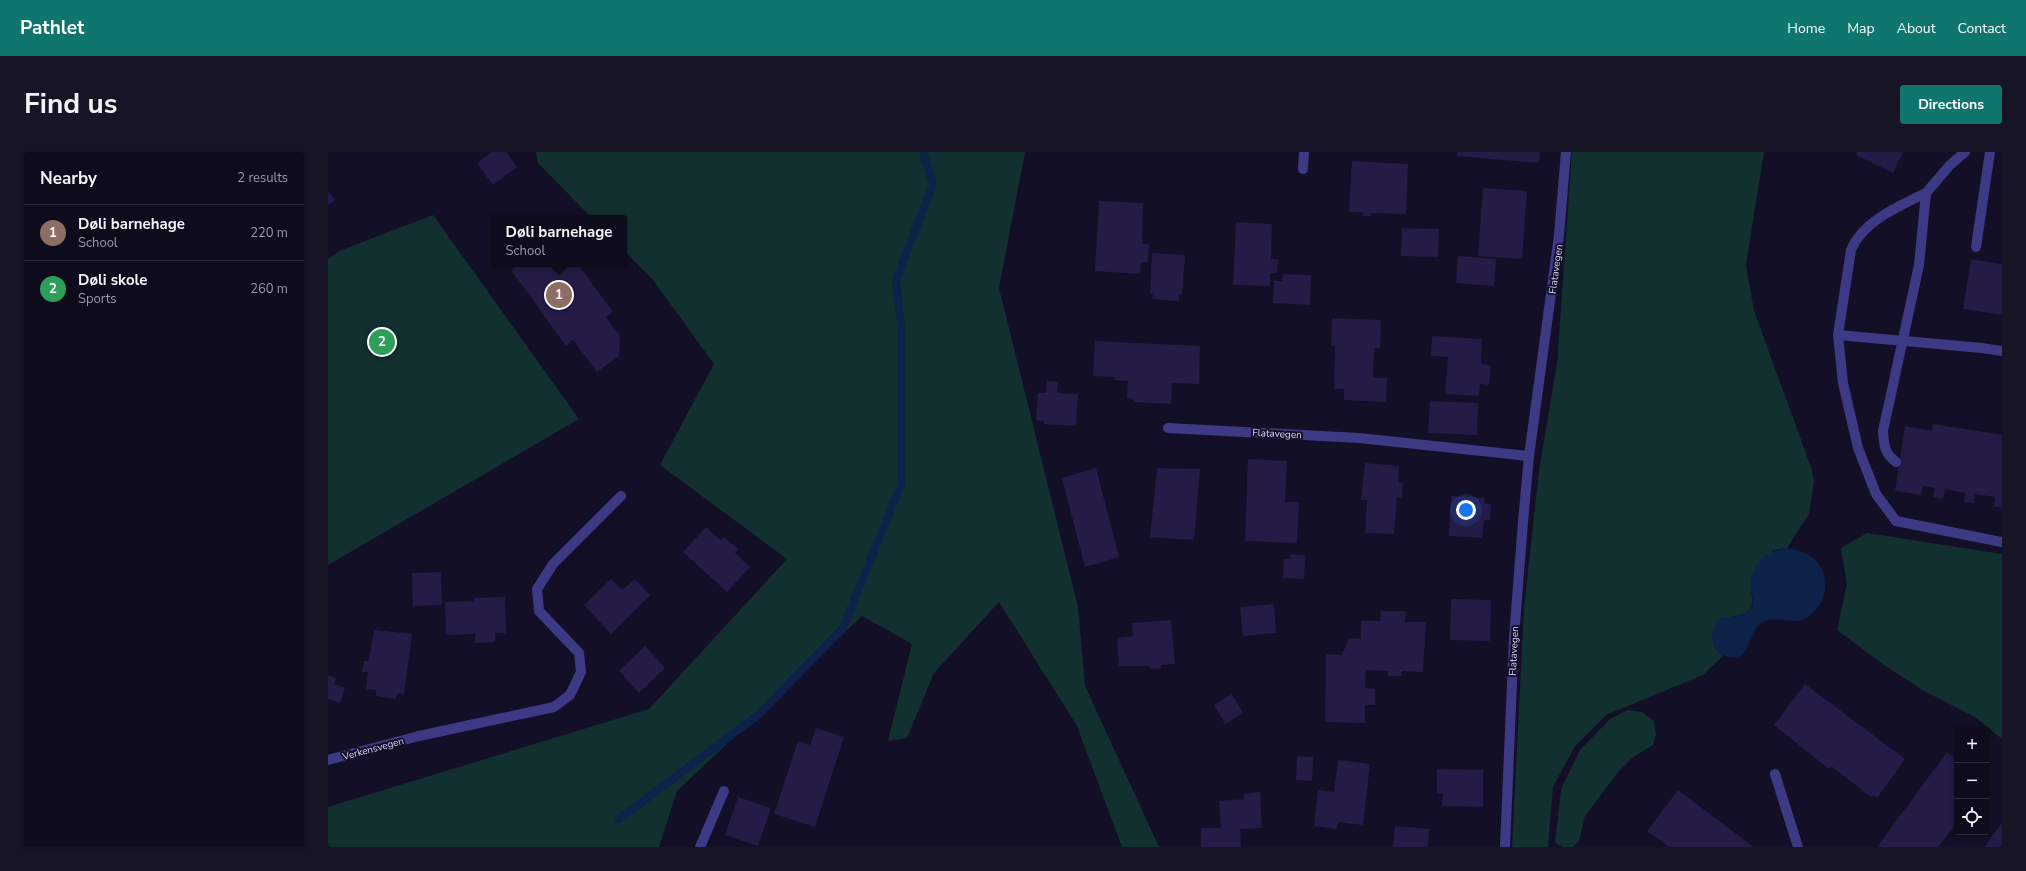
<!DOCTYPE html>
<meta charset="utf-8">
<style>
body{margin:0;font-family:"Nunito Sans",sans-serif;background:#171425;color:#f1f3f6}
.controls{position:absolute;right:12px;bottom:12px;display:grid;overflow:hidden;border-radius:4px;box-shadow:0 2px 6px #0003}
.controls button{width:36px;height:36px;display:grid;place-items:center;padding:0;border:0;border-bottom:1px solid #2e2b3b;background:#0e0b1c;color:#f1f3f6;font:20px sans-serif}
.you{position:absolute;left:1138px;top:358px;width:14px;height:14px;margin:-10px;border:3px solid #fff;border-radius:50%;background:#1a73e8;box-shadow:0 0 0 6px #1a73e833}
.badge{display:grid;place-items:center;width:26px;height:26px;border-radius:50%;background:#0f766e;color:#fff;font-size:13px;font-weight:700}
.pin{position:absolute;translate:-50% -50%;border:2px solid #fff;box-shadow:0 1px 4px #0006}
.popup{position:absolute;left:163px;top:63px;width:136px;height:52px;box-sizing:border-box;display:grid;place-content:center;border-radius:4px;background:#0e0b1c;filter:drop-shadow(0 1px 3px #0005);font-size:13px;white-space:nowrap;color:#9b9ba3}
.popup b{font-size:15px;color:#f1f3f6}
.popup::after{content:'';position:absolute;left:50%;top:100%;margin-left:-8px;border:8px solid transparent;border-top-color:#0e0b1c}
.list{margin:0;padding:0;list-style:none}
h2{display:flex;justify-content:space-between;align-items:center;height:52px;margin:0;padding:0 16px;font-size:17px}
h2 small{font-size:13px;font-weight:400;color:#9b9ba3}
.list li{display:grid;grid-template-columns:26px 1fr auto;gap:12px;align-items:center;box-sizing:border-box;height:56px;padding:0 16px;border-top:1px solid #2e2b3b}
.list b{display:block;font-size:15px;white-space:nowrap}
.list p{margin:0;font-size:13px;white-space:nowrap;color:#9b9ba3}
.list em{font-size:13px;font-style:normal;color:#9b9ba3}
.icon{flex:none;width:22px;height:22px;fill:none;stroke:currentColor;stroke-width:2;stroke-linecap:round;stroke-linejoin:round}
.map{position:relative;flex:none;width:1674px;height:695px;overflow:hidden;border-radius:4px}
header{display:flex;align-items:center;gap:24px;box-sizing:border-box;height:56px;padding:0 20px;background:#0f766e;color:#fff}
header strong{font-size:19px}
nav{display:flex;gap:22px;margin-inline-start:auto;font-size:14px}
.intro{display:flex;align-items:center;justify-content:space-between;box-sizing:border-box;height:96px;padding:0 24px}
h1{margin:0;font-size:28px}
.button{padding:10px 18px;border-radius:4px;background:#0f766e;color:#fff;font-size:14px;font-weight:700}
main{display:flex;gap:24px;padding:0 24px}
aside{flex:1;background:#0e0b1c;border-radius:4px;box-shadow:0 2px 6px #0003}
.map>svg:first-child{display:block}
.green{fill:#12302f}
.water{fill:#0c2248}
.lines{fill:none;stroke-linecap:round;stroke-linejoin:round}
.stream{stroke:#0c2248;stroke-width:8}
.building{fill:#241b47}
.service{stroke:#3d3a85;stroke-width:10}
.minor{stroke:#3d3a85;stroke-width:10}
.labels{text-anchor:middle;stroke-width:4;stroke-linejoin:round;paint-order:stroke}
.street-label{font-size:10px;fill:#d9d4ff;stroke:#130f26}
</style>
<header>
<strong>Pathlet</strong>
<nav><a>Home</a><a>Map</a><a>About</a><a>Contact</a></nav>
</header>
<div class="intro"><h1>Find us</h1><a class="button">Directions</a></div>
<main>
<aside>
<h2>Nearby<small>2 results</small></h2>
<ul class="list">
<li><span class="badge" style="background:#8d6e63">1</span><div><b>Døli barnehage</b><p>School</p></div><em>220 m</em></li>
<li><span class="badge" style="background:#2e9e5b">2</span><div><b>Døli skole</b><p>Sports</p></div><em>260 m</em></li>
</ul>
</aside>
<div class="map">
<svg width="1674" height="695" viewBox="0 0 1674 695">
<rect width="100%" height="100%" fill="#130f26"/>
<path class="green" d="M 208,0 L 697,0 L 671,136 L 750,455 L 757,534 L 831,695 L 794,695 L 749,574 L 671,450 L 606,521 L 579,586 L 560,589 L 584,492 L 534,464 L 349,639 L 331,695 L 0,695 L 0,655 L 321,557 L 459,407 L 332,313 L 386,212 L 325,128 L 296,99 L 296,66 L 264,66 L 210,11 Z
M 1244,0 L 1436,0 L 1418,113 L 1426,159 L 1484,318 L 1486,329 L 1481,362 L 1459,396 L 1445,398 L 1423,439 C 1427,455 1423,463 1405,464 L 1385,493 L 1395,504 L 1375,523 L 1278,563 L 1247,594 L 1225,635 L 1220,695 L 1184,695 L 1196,456 L 1211,319 L 1229,212 Z
M 105,63 L 251,267 L 0,413 L 0,107 L 11,99 Z
M 1539,381 L 1674,402 L 1674,587 L 1647,565 L 1596,539 L 1556,513 L 1509,478 L 1519,432 L 1513,396 Z
M 1300,558 L 1314,560 L 1326,569 L 1328,583 L 1325,593 L 1304,606 L 1290,620 L 1257,664 L 1251,689 L 1245,695 L 1235,695 L 1227,691 L 1233,637 L 1252,598 L 1282,567 Z"/>
<path class="water" d="M 1459,396 C 1476,399 1488,404 1495,420 C 1498,427 1497,437 1496,444 C 1494,450 1492,453 1488,457 C 1470,480 1453,461 1435,470 C 1419,478 1423,514 1397,504 C 1392,503 1386,496 1385,491 C 1382,483 1385,476 1389,468 C 1400,462 1415,468 1423,456 C 1427,450 1424,445 1423,438 C 1420,414 1437,399 1459,396 Z"/>
<g class="lines">
<path class="stream" d="M 291,667 L 430,563 L 515,476 L 573,332 L 574,185 L 568,128 L 605,32 L 595,0"/>
</g>
<path class="building" d="M 164,0 L 178,0 L 189,15 L 165,33 L 149,11 Z
M 1130,0 L 1212,0 L 1211,11 L 1129,4 Z
M 1529,0 L 1575,0 L 1565,21 L 1528,3 Z
M 1024,9 L 1080,12 L 1078,62 L 1043,61 L 1043,64 L 1035,64 L 1035,60 L 1021,60 Z
M 1155,36 L 1199,39 L 1194,107 L 1150,104 Z
M 0,39 L 7,48 L 0,53 Z
M 771,49 L 815,51 L 814,92 L 821,92 L 820,110 L 813,110 L 812,122 L 767,119 Z
M 908,70 L 944,72 L 943,107 L 950,107 L 949,121 L 942,121 L 942,134 L 905,133 Z
M 1074,76 L 1111,77 L 1110,105 L 1073,104 Z
M 824,101 L 857,103 L 854,143 L 851,143 L 851,149 L 824,147 L 825,142 L 822,142 Z
M 1130,104 L 1168,107 L 1166,134 L 1128,131 Z
M 1643,107 L 1674,112 L 1674,163 L 1635,157 Z
M 190,112 L 250,112 L 285,160 L 278,165 L 292,184 L 291,204 L 269,220 L 245,188 L 238,194 L 183,118 Z
M 955,122 L 983,123 L 982,153 L 945,151 L 946,129 L 954,129 Z
M 1004,166 L 1053,168 L 1052,196 L 1046,196 L 1045,226 L 1059,226 L 1058,250 L 1016,248 L 1016,237 L 1006,237 L 1007,194 L 1003,193 Z
M 1104,184 L 1154,187 L 1153,212 L 1163,213 L 1161,233 L 1152,232 L 1151,244 L 1117,242 L 1120,205 L 1103,204 Z
M 767,189 L 872,194 L 871,232 L 844,231 L 843,252 L 806,250 L 806,247 L 799,246 L 800,229 L 786,228 L 787,225 L 765,224 Z
M 719,229 L 730,230 L 729,241 L 750,242 L 748,274 L 716,272 L 716,269 L 708,268 L 710,241 L 718,241 Z
M 1102,249 L 1150,251 L 1149,283 L 1100,281 Z
M 1605,272 L 1674,283 L 1674,356 L 1666,354 L 1667,345 L 1647,342 L 1646,351 L 1636,350 L 1637,341 L 1617,337 L 1615,347 L 1605,345 L 1607,336 L 1595,334 L 1593,343 L 1567,339 L 1577,274 L 1604,279 Z
M 920,307 L 959,309 L 957,350 L 971,350 L 969,391 L 917,389 Z
M 1037,311 L 1071,314 L 1070,331 L 1075,331 L 1074,345 L 1069,346 L 1066,382 L 1037,381 L 1039,348 L 1033,348 Z
M 768,316 L 791,405 L 757,415 L 734,326 Z
M 829,316 L 872,317 L 866,388 L 822,385 Z
M 1123,344 L 1157,346 L 1156,351 L 1163,352 L 1162,368 L 1156,368 L 1154,386 L 1121,384 Z
M 378,375 L 392,388 L 396,385 L 410,397 L 407,401 L 422,415 L 399,440 L 355,400 Z
M 963,402 L 977,403 L 976,427 L 955,426 L 956,407 L 962,407 Z
M 113,420 L 114,453 L 85,454 L 84,421 Z
M 283,427 L 294,438 L 307,427 L 322,443 L 283,482 L 256,453 Z
M 177,445 L 178,481 L 167,481 L 167,490 L 147,491 L 147,482 L 118,483 L 117,450 L 146,449 L 146,446 Z
M 1123,447 L 1163,448 L 1162,489 L 1122,488 Z
M 946,452 L 948,481 L 915,484 L 912,455 Z
M 1053,459 L 1078,459 L 1077,470 L 1098,470 L 1095,520 L 1074,519 L 1074,524 L 1060,524 L 1060,519 L 1038,518 L 1037,536 L 1047,537 L 1047,553 L 1037,553 L 1037,571 L 997,570 L 998,502 L 1014,503 L 1021,486 L 1033,487 L 1033,469 L 1052,469 Z
M 843,468 L 847,512 L 833,513 L 833,516 L 821,517 L 821,514 L 791,514 L 789,486 L 805,484 L 804,471 Z
M 46,478 L 84,482 L 76,542 L 69,541 L 68,547 L 48,544 L 48,538 L 38,537 L 40,520 L 34,520 L 36,509 L 41,509 Z
M 317,494 L 337,516 L 311,541 L 291,519 Z
M 0,523 L 8,526 L 6,532 L 17,536 L 12,551 L 0,547 Z
M 1477,532 L 1577,607 L 1549,646 L 1545,643 L 1543,645 L 1503,614 L 1501,617 L 1446,573 Z
M 904,542 L 915,561 L 897,572 L 886,553 Z
M 488,576 L 516,585 L 487,675 L 446,662 L 470,589 L 482,593 Z
M 1619,600 L 1629,607 L 1629,670 L 1610,695 L 1549,695 Z
M 969,604 L 985,605 L 984,629 L 968,628 Z
M 1010,608 L 1042,612 L 1035,673 L 1010,670 L 1009,677 L 986,674 L 990,638 L 1006,640 Z
M 1109,617 L 1155,618 L 1155,655 L 1114,654 L 1115,641 L 1109,642 Z
M 1350,638 L 1426,695 L 1341,695 L 1319,679 Z
M 932,640 L 934,676 L 912,677 L 913,695 L 873,695 L 873,676 L 893,676 L 891,649 L 916,647 L 916,642 Z
M 410,645 L 443,656 L 430,694 L 397,683 Z
M 1674,671 L 1674,695 L 1656,695 Z
M 1067,674 L 1101,677 L 1100,695 L 1065,695 Z"/>
<g class="lines">
<path class="service" d="M 1648,95 L 1662,0
M 1510,183 L 1654,196
M 1568,369 L 1548,342 L 1530,296 L 1515,231 L 1510,183 L 1523,98 C 1535,69 1571,54 1598,41 L 1591,113 L 1555,279 C 1556,293 1556,301 1568,310
M 91,584 L 226,555 L 242,543 L 253,520 L 251,501 L 211,459 L 209,437 L 225,412 L 293,344"/>
<path class="minor" d="M 975,17 L 976,0
M 1598,41 L 1622,13 L 1637,0
M 1654,196 L 1674,199
M 840,276 L 1031,286 L 1201,304
M 1568,369 L 1674,390
M 0,608 L 91,584
M 1447,622 L 1470,695
M 372,695 L 396,639
M 1177,695 L 1186,485 L 1195,370 L 1201,304 L 1231,83 L 1238,0"/>
</g>
<g class="labels">
<g class="street-label">
<text transform="translate(1227 117) rotate(-82)" y="4">Flatavegen</text>
<text transform="translate(949 281) rotate(3)" y="4">Flatavegen</text>
<text transform="translate(1185 499) rotate(-87)" y="4">Flatavegen</text>
<text transform="translate(45 596) rotate(-15)" y="4">Verkensvegen</text>
</g>
</g>
</svg>
<div class="controls">
<button>+</button>
<button>−</button>
<button><svg class="icon" aria-label="locate" viewBox="0 0 24 24"><circle cx="12" cy="12" r="6"/><path d="M12 2v4M12 18v4M2 12h4M18 12h4"/></svg></button>
</div>
<div class="you"></div>
<div class="pin badge" style="left:231px;top:143px;background:#8d6e63">1</div>
<div class="popup"><b>Døli barnehage</b>School</div>
<div class="pin badge" style="left:54px;top:190px;background:#2e9e5b">2</div>
</div>
</main>
